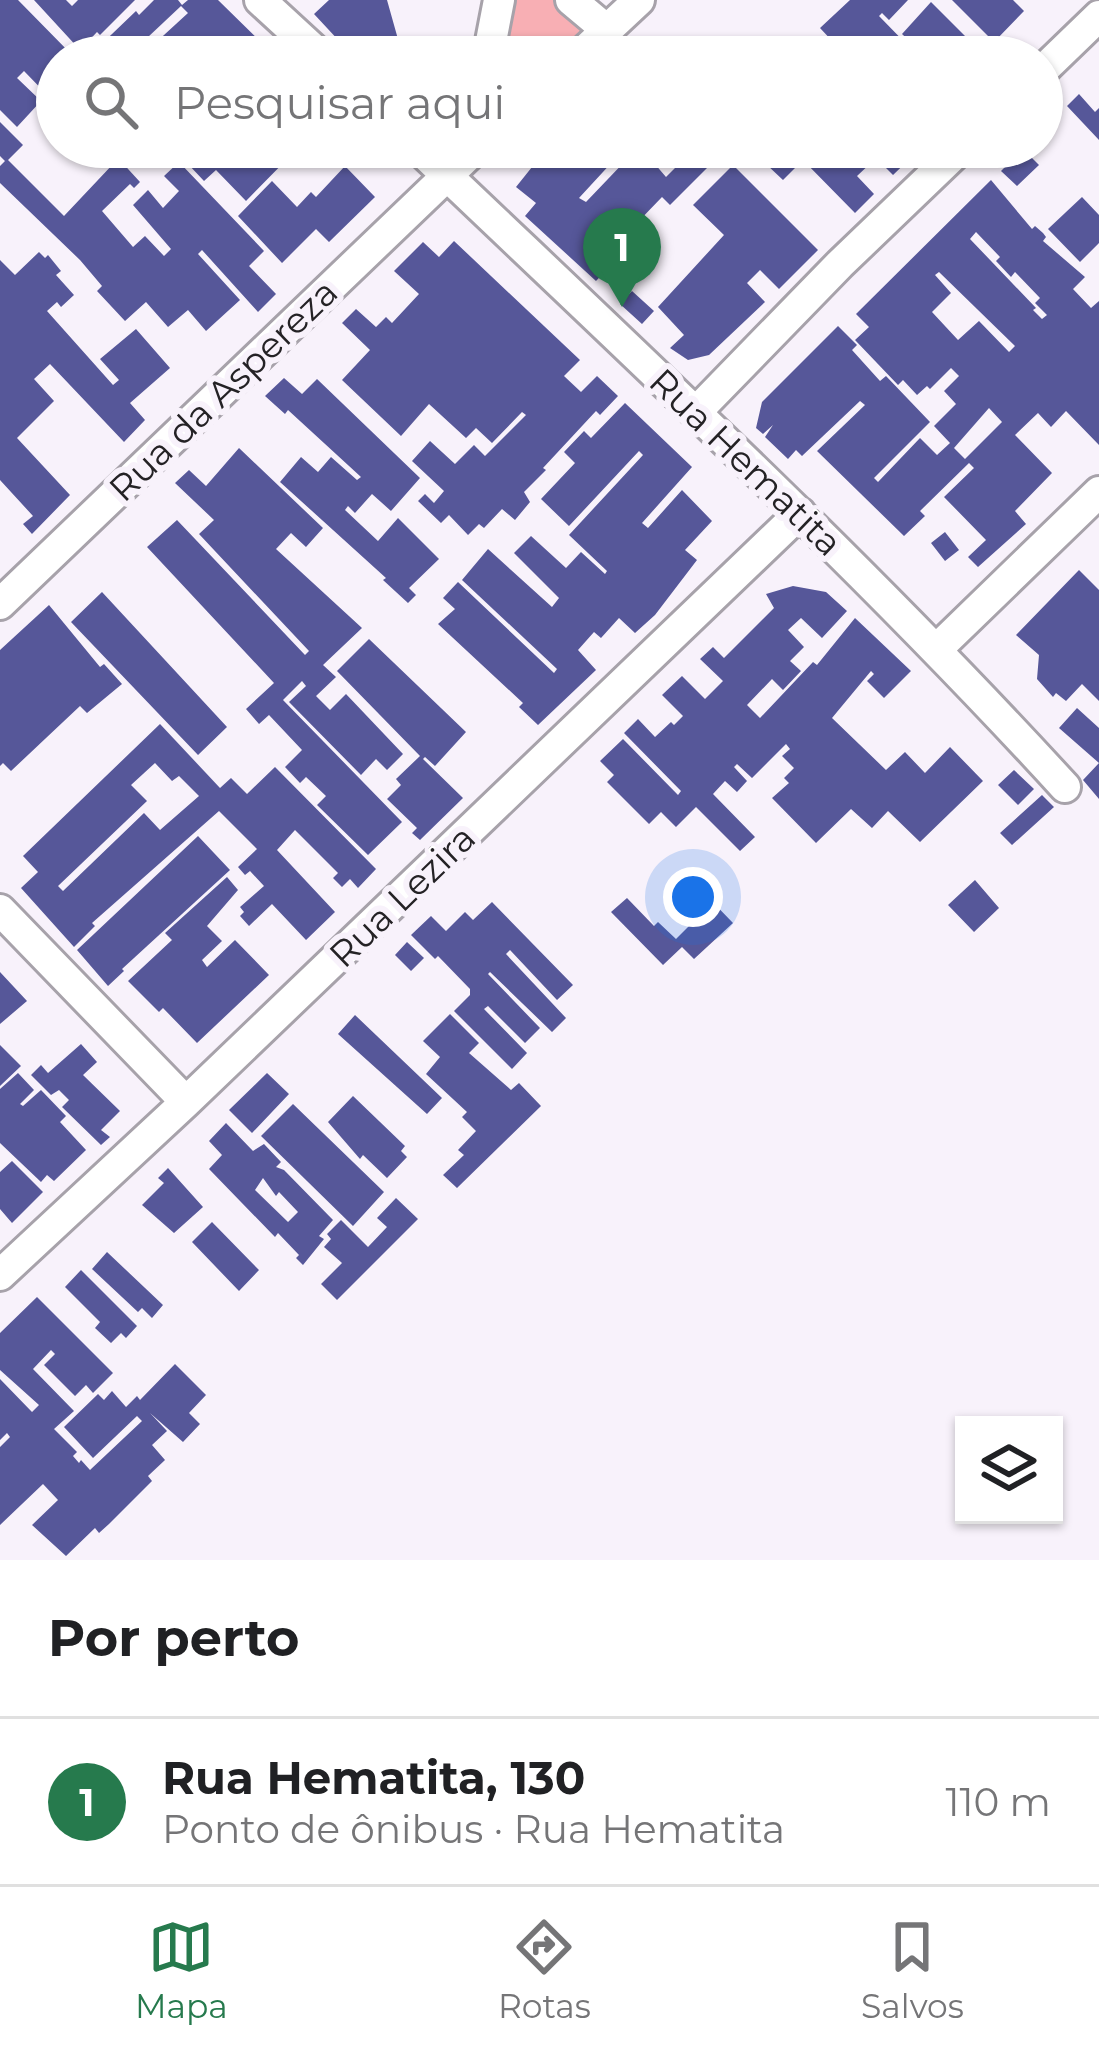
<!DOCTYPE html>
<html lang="pt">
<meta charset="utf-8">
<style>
body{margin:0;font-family:Montserrat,sans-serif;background:#f2f2f2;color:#202124}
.controls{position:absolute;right:36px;bottom:36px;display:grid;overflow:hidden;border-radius:0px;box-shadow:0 3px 9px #0004}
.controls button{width:108px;height:108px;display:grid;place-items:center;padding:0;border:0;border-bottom:3px solid #e0e0e0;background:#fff;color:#202124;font:60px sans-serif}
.you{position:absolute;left:693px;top:897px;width:42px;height:42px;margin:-30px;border:9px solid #fff;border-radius:50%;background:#1a73e8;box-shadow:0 0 0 18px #1a73e833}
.badge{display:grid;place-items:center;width:78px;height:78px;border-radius:50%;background:#267a4d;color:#fff;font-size:39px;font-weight:700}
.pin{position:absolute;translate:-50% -99px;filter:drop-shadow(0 3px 6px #0008)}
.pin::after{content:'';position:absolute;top:63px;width:42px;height:36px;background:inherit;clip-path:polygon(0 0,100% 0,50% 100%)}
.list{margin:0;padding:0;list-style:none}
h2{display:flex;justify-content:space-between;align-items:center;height:156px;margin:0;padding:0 48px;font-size:51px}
h2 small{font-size:39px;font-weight:400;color:#757577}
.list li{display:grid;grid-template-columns:78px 1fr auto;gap:36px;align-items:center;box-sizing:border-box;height:168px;padding:0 48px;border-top:3px solid #e0e0e0}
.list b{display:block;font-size:45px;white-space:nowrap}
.list p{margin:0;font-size:39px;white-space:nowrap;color:#757577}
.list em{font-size:39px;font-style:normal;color:#757577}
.icon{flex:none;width:66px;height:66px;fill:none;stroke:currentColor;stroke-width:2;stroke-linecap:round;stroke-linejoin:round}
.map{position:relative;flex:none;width:1099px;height:1560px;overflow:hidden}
.search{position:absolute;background:#fff;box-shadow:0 3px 9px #0004;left:36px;right:36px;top:36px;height:132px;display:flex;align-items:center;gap:30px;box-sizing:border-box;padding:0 42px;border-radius:66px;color:#757577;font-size:45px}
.sheet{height:324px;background:#fff}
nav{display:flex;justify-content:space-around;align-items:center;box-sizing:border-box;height:168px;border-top:3px solid #e0e0e0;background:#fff;font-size:33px;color:#757577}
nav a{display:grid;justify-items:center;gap:6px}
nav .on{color:#267a4d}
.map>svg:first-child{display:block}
.green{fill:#f8afb4}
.building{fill:#565799;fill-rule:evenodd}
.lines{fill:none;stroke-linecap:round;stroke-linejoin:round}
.street-casing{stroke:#a7a2aa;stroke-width:36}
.street{stroke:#fff;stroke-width:30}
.labels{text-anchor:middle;stroke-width:12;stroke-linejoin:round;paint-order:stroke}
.street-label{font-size:36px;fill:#242225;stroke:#f8f2fb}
</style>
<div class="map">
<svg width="1099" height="1560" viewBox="0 0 1099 1560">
<rect width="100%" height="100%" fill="#f8f2fb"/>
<path class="green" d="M 500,0 L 571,0 L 608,31 L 578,57 L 490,57 Z"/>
<path class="building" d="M 0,0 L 18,0 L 74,57 L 57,57 L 57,105 L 24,71 L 17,78 L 41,101 L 17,127 L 0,110 Z
M 34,0 L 66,0 L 72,6 L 78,0 L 135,0 L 100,35 L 97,32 L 80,50 Z
M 154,0 L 178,0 L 182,5 L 188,0 L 218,0 L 276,57 L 140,57 L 188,13 L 181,6 L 130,54 L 133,57 L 88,57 L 136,11 L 139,15 Z
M 329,0 L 387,0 L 403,57 L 354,57 L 314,14 Z
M 850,0 L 908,0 L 889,20 L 882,13 L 879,16 L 919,57 L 856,57 L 838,39 L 834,43 L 820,28 Z
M 952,0 L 1013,0 L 1024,11 L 994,42 Z
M 931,2 L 981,52 L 977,57 L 935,57 L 926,47 L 921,52 L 902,34 Z
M 1079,94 L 1095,112 L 1099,108 L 1099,140 L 1067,106 Z
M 0,122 L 23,145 L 8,160 L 64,216 L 114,163 L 99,147 L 129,147 L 118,158 L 140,182 L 134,188 L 130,184 L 102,211 L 133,247 L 145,236 L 164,256 L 171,249 L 133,205 L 148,190 L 163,208 L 179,191 L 164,176 L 179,162 L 264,251 L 249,266 L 276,294 L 258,312 L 202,250 L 198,254 L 240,300 L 206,331 L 188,310 L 168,327 L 146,302 L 125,321 L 97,291 L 102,286 L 80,260 L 0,183 L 0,166 L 5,161 L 0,156 Z
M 172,147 L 299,147 L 246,201 L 216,170 L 204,181 Z
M 548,147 L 626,147 L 579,198 L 586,202 L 629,157 L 638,166 L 648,156 L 666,177 L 696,147 L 728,147 L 670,205 L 662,197 L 635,225 L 643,232 L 596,281 L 525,216 L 536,203 L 516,187 Z
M 748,147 L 786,147 L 801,162 L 783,180 Z
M 797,147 L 859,147 L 873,161 L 857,176 L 874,194 L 855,213 L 799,156 L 803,153 Z
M 865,147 L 922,147 L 893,175 Z
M 1023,149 L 1039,165 L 1017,186 L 1001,171 Z
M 733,165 L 818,250 L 779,289 L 760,270 L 747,283 L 765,302 L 709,355 L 688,360 L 670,348 L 684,335 L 658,307 L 724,235 L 693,205 Z
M 345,166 L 375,197 L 329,242 L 316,229 L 282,263 L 238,216 L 272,181 L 297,207 L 311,192 L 316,197 Z
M 991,180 L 1032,229 L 1035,226 L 1043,233 L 1046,237 L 1043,241 L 1085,277 L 1073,289 L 1091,308 L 1099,301 L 1099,445 L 1066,411 L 1051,427 L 1038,413 L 1015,435 L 1052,473 L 1015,511 L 1026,524 L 978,567 L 968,557 L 986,540 L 944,497 L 974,468 L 969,463 L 920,511 L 925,516 L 904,536 L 817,451 L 865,405 L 860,401 L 802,456 L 796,450 L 788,459 L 765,437 L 773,425 L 763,434 L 756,428 L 762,402 L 838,326 L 857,345 L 852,350 L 880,381 L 886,376 L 930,422 L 874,478 L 878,482 L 920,438 L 937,455 L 950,443 L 934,426 L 956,404 L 944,391 L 959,376 L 951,368 L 930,389 L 927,386 L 917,395 L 903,380 L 898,385 L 855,340 L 869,327 L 856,314 ZM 976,232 L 1000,257 L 996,261 L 1011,277 L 1015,272 L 1040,298 L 1035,303 L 1047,315 L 1042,319 L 1033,310 L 1036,308 L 970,239 ZM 939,272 L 1015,346 L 1009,352 L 979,321 L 958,340 L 932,312 L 951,293 L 935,275 ZM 989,408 L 1002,422 L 965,459 L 954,448 Z
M 1082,197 L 1099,215 L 1099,243 L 1080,262 L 1048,229 Z
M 454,241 L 580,360 L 564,376 L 581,392 L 597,376 L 618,396 L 600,415 L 596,411 L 543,468 L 546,470 L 524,492 L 530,502 L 515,520 L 502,509 L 484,528 L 479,524 L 468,535 L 449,515 L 441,523 L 418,501 L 425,494 L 434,503 L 444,491 L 412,461 L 430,441 L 455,464 L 474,445 L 485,456 L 526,415 L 522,412 L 492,443 L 476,428 L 466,438 L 429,404 L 401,436 L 342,380 L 370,350 L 342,323 L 356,309 L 376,327 L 386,317 L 392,323 L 419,294 L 394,271 L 423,242 L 439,257 Z
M 39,252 L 45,258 L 48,255 L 61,271 L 56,275 L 74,295 L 61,307 L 57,302 L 47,311 L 113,385 L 119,380 L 100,359 L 136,329 L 170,368 L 130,403 L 145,420 L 124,442 L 50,364 L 34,379 L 54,401 L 17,438 L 70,495 L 32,534 L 23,524 L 33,516 L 0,480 L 0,260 L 15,275 Z
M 632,291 L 654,311 L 642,324 L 620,304 Z
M 284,378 L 302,394 L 317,379 L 420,478 L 391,511 L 372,494 L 355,513 L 348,506 L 345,510 L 378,541 L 398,518 L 439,559 L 409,588 L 416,595 L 408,603 L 383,580 L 386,578 L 280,482 L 301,457 L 318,472 L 331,457 L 357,480 L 361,477 L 288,410 L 285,414 L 265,396 Z
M 625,403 L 692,467 L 642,523 L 648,528 L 682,490 L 712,521 L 685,550 L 697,560 L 655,615 L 635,633 L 619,618 L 601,638 L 594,632 L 578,650 L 596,670 L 538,725 L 519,707 L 523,703 L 438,624 L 455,609 L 443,598 L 458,582 L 554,673 L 557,669 L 462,580 L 488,549 L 552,607 L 559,598 L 567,606 L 514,553 L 531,536 L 566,568 L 581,552 L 605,574 L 607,571 L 569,535 L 643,455 L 639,451 L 569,526 L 541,499 L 575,463 L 564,452 L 584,431 L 591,438 Z
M 239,448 L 323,528 L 306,547 L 291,533 L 276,549 L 362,628 L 323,665 L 336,677 L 316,696 L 330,710 L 346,694 L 403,754 L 387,770 L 376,759 L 361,775 L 289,702 L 306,686 L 302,681 L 283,700 L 402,822 L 368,855 L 317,805 L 326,796 L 306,777 L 300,783 L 285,767 L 302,750 L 269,715 L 259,724 L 246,709 L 274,683 L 147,547 L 177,520 L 305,655 L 309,651 L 199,534 L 214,520 L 175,483 L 189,470 L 206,486 Z
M 945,532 L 959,550 L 945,561 L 931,543 Z
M 1079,570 L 1099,590 L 1099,701 L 1082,684 L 1066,701 L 1056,693 L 1053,697 L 1037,679 L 1039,655 L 1016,635 Z
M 793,586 L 826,592 L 847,611 L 822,638 L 801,618 L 788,630 L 804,647 L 790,661 L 801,671 L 783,690 L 772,679 L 747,705 L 760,718 L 813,662 L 817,665 L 855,618 L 911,671 L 884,698 L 867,681 L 874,674 L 871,671 L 832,718 L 886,770 L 905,752 L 925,773 L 950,747 L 983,781 L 920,842 L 888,811 L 872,828 L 851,809 L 816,843 L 772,798 L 789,783 L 784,778 L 794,768 L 782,756 L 790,749 L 786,744 L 752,778 L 737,764 L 734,767 L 747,781 L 737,792 L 725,781 L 713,794 L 755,837 L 740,851 L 696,807 L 676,827 L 661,812 L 649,824 L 607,782 L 614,775 L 600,761 L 623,739 L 678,795 L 681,791 L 624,733 L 638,719 L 655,737 L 671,722 L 674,725 L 683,716 L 662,695 L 682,676 L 705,699 L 723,681 L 700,659 L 713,647 L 724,658 L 774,608 L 766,594 Z
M 102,592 L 227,727 L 198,755 L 71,622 Z
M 49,605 L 100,667 L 104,664 L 122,684 L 87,713 L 80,706 L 11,771 L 3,763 L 0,766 L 0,650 Z
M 369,639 L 466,732 L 435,766 L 425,757 L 423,759 L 463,798 L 420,840 L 412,833 L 417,828 L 387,799 L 401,785 L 396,779 L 420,756 L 337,671 Z
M 1077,708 L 1099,728 L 1099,799 L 1083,780 L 1099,763 L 1059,728 Z
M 160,724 L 220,788 L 231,778 L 247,794 L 275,767 L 376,869 L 358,888 L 350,879 L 342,887 L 333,878 L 338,873 L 295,830 L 277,850 L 335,912 L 306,940 L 272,904 L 249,926 L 240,916 L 244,912 L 240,907 L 264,886 L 250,871 L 245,875 L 238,867 L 257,849 L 219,811 L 92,923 L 95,926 L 74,947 L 21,888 L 38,872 L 23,856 ZM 155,763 L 172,781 L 179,776 L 199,796 L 160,830 L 144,813 L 63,891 L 58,886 L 147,801 L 131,785 Z
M 1014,770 L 1034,789 L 1018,805 L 998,785 Z
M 1042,795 L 1054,807 L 1012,845 L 1000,833 Z
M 198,836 L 230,870 L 122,969 L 124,971 L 108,986 L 77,950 Z
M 227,877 L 238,890 L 207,926 L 222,941 L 202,960 L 207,967 L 235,940 L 269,975 L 197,1043 L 163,1008 L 159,1012 L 128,981 L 172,940 L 165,933 Z
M 975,880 L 999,908 L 974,932 L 948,905 Z
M 703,892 L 733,923 L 694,959 L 682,947 L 663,965 L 611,912 L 627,898 L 654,926 L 658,922 L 676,939 L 699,916 L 689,906 Z
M 492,902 L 573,985 L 557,1000 L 510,950 L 506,954 L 566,1018 L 552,1032 L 490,972 L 488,974 L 540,1028 L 525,1043 L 488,1006 L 484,1009 L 527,1053 L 512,1069 L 454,1011 L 470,995 L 470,989 L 438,956 L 435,959 L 411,935 L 431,916 L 446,931 L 465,912 L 473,920 Z
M 407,942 L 424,958 L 411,971 L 395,955 Z
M 0,972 L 27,1001 L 0,1024 Z
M 450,1014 L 479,1043 L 469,1053 L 511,1090 L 519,1083 L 541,1106 L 457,1188 L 443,1175 L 464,1155 L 458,1150 L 476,1131 L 462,1117 L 467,1112 L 426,1074 L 440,1057 L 423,1041 Z
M 355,1015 L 442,1098 L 427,1114 L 338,1034 Z
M 81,1044 L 97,1062 L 83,1075 L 120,1111 L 101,1130 L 110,1137 L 101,1145 L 62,1107 L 69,1100 L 59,1090 L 51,1095 L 31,1075 L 41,1065 L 48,1073 Z
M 0,1045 L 21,1066 L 0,1086 Z
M 18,1073 L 34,1090 L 20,1104 L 23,1106 L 41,1090 L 66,1116 L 60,1122 L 86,1150 L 54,1181 L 47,1175 L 41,1182 L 0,1143 L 0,1089 Z
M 267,1073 L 289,1094 L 252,1133 L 229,1110 Z
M 353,1096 L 405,1146 L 401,1151 L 407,1157 L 387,1178 L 363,1155 L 360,1159 L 328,1122 Z
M 293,1104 L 384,1192 L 353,1226 L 261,1136 Z
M 226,1123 L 253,1151 L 264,1144 L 281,1162 L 276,1167 L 284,1170 L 333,1220 L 319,1236 L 324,1239 L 303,1265 L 296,1258 L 299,1255 L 278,1233 L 275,1237 L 209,1169 L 222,1155 L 209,1141 ZM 263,1178 L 276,1196 L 279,1192 L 298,1212 L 288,1222 L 255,1190 Z
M 12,1161 L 43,1192 L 12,1223 L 0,1209 L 0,1172 Z
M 168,1168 L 203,1207 L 174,1233 L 142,1205 L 164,1183 L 158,1178 Z
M 396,1198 L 418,1219 L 337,1300 L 321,1284 L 342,1263 L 324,1247 L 331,1239 L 327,1234 L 341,1220 L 368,1247 L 387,1227 L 377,1218 Z
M 212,1222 L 259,1270 L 239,1291 L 192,1242 Z
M 107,1252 L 163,1305 L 152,1318 L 142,1308 L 138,1312 L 92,1269 Z
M 81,1270 L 137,1326 L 126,1338 L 121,1333 L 111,1343 L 95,1328 L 100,1322 L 65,1287 Z
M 37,1297 L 113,1373 L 93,1393 L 86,1385 L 75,1396 L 44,1365 L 55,1354 L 51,1350 L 33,1369 L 74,1411 L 54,1429 L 77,1452 L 73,1456 L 79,1463 L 81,1460 L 90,1470 L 142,1421 L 137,1416 L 93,1458 L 64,1427 L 98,1394 L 104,1400 L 112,1391 L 126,1407 L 137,1396 L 140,1400 L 175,1364 L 206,1395 L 189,1413 L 200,1424 L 183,1442 L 150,1413 L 167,1431 L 152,1445 L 165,1460 L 148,1476 L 152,1481 L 109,1524 L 99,1533 L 95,1528 L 66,1556 L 32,1525 L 58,1500 L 43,1484 L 0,1525 L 0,1447 L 10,1437 L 7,1433 L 0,1440 L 0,1379 L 32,1412 L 39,1405 L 0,1370 L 0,1333 Z"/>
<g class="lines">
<defs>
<path id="street" d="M 260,0 L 322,57
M 571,0 L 608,31
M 488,57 L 499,0
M 578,57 L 639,0
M 1042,71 L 1099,16
M 417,147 C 637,357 860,563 1065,787
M 697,411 L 840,264 L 962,147
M 0,604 L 477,147
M 937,649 L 1099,492
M 0,910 L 186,1102
M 0,1275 L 186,1102 L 800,513"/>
</defs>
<use href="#street" class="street-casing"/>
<use href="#street" class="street"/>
</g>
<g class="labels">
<g class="street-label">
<text transform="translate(223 390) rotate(-44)" y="13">Rua da Aspereza</text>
<text transform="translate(746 462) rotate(44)" y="13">Rua Hematita</text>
<text transform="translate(402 896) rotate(-44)" y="13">Rua Lezira</text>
</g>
</g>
</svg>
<div class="controls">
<button><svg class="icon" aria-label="layers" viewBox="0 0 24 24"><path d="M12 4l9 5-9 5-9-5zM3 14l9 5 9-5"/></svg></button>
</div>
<div class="you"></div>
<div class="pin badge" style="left:622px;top:307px">1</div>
<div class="search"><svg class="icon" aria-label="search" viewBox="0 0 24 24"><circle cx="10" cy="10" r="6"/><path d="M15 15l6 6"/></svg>Pesquisar aqui</div>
</div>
<section class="sheet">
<h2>Por perto<small></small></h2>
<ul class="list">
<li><span class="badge">1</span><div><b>Rua Hematita, 130</b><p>Ponto de ônibus · Rua Hematita</p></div><em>110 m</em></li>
</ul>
</section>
<nav>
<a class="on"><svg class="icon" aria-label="map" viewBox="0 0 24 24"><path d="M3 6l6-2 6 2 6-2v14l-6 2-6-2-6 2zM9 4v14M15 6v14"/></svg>Mapa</a>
<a><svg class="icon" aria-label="directions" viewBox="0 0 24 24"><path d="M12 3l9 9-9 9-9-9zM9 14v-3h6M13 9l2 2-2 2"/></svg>Rotas</a>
<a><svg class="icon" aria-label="saved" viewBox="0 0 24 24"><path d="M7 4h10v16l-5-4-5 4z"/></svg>Salvos</a>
</nav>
